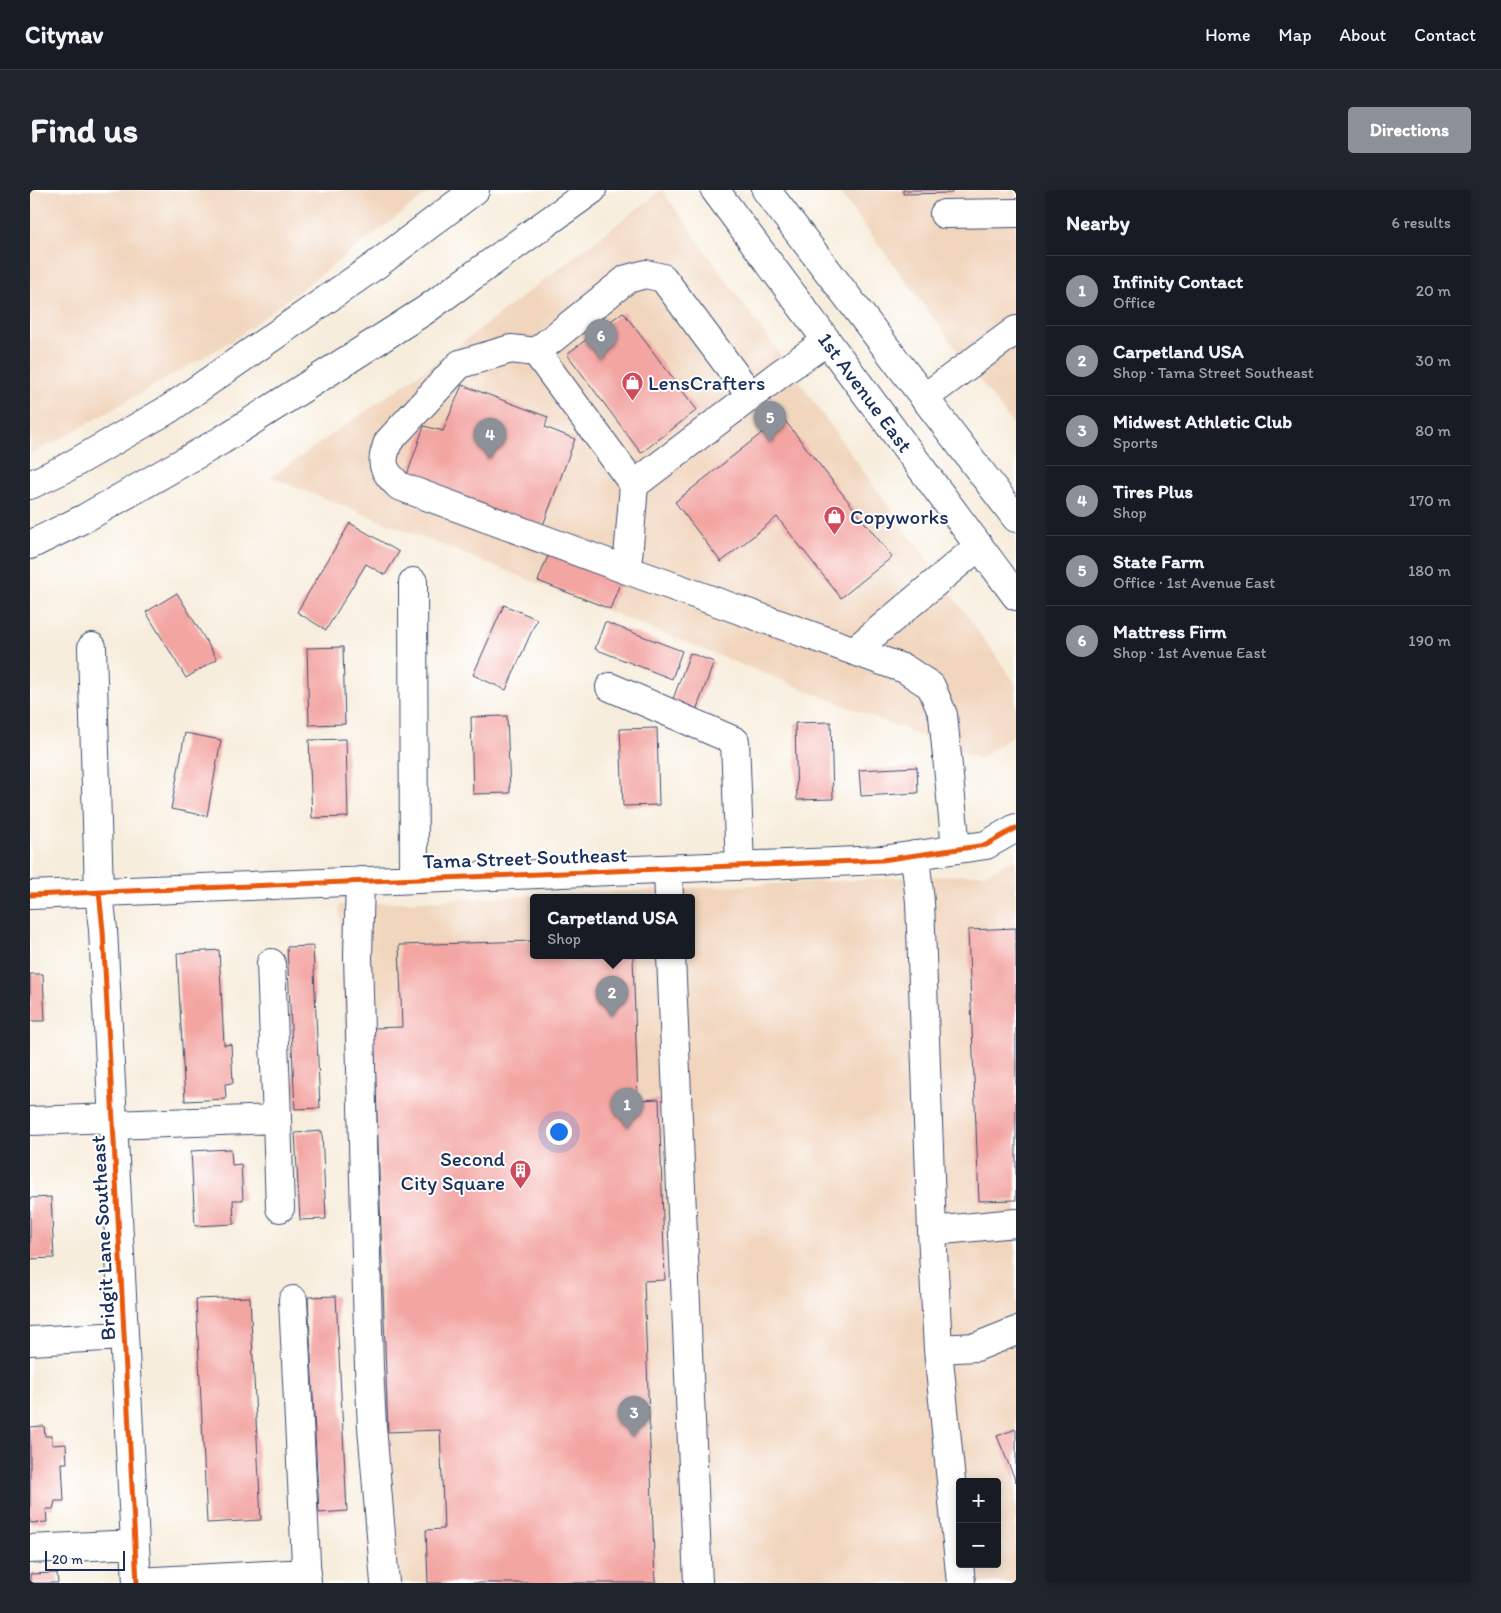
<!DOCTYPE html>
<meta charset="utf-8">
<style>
body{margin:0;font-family:Itim,sans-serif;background:#20242c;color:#f1f3f6}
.controls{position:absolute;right:15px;bottom:15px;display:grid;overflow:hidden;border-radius:5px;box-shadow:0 2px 12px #0003}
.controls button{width:45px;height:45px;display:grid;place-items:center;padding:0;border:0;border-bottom:1px solid #363941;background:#171b24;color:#f1f3f6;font:25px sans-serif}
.scale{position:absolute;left:15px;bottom:12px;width:80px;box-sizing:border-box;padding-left:5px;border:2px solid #1b2f5e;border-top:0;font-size:14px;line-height:18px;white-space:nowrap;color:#1b2f5e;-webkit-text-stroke:4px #fff;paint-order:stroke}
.you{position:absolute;left:528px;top:941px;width:18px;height:18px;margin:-12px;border:4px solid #fff;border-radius:50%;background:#1a73e8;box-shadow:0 0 0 8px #1a73e833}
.badge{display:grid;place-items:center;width:32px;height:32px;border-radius:50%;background:#8c9099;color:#fff;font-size:16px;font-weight:700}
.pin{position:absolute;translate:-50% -41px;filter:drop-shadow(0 1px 2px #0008)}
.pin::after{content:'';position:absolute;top:26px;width:18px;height:15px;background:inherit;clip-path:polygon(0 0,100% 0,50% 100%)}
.popup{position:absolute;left:500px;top:704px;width:165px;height:65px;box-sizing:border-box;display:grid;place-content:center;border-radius:5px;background:#171b24;filter:drop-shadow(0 1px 4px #0005);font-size:16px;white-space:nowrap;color:#9ea1a6}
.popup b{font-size:19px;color:#f1f3f6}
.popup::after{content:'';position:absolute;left:50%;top:100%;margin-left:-10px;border:10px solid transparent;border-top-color:#171b24}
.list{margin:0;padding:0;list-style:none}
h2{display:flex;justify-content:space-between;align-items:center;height:65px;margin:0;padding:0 20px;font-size:21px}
h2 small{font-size:16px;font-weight:400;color:#9ea1a6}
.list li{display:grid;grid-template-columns:32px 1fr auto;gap:15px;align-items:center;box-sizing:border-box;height:70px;padding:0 20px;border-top:1px solid #363941}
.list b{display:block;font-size:19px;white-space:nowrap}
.list p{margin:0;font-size:16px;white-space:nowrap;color:#9ea1a6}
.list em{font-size:16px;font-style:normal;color:#9ea1a6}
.map{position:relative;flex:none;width:986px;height:1393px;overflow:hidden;border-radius:5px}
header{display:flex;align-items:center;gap:30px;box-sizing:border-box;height:70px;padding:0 25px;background:#171b24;border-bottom:1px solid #363941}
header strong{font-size:24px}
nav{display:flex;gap:28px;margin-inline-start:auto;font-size:18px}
.intro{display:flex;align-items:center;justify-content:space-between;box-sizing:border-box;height:120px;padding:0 30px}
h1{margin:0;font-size:35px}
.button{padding:12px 22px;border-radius:5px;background:#8c9099;color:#fff;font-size:18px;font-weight:700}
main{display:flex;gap:30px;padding:0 30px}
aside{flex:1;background:#171b24;border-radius:5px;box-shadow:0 2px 12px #0003}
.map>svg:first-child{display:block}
.built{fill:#f1d5bd;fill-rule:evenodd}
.building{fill:#f3a5a2}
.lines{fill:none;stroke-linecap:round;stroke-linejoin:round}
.minor-casing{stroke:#3c4c71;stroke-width:30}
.major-casing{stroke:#3c4c71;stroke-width:30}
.highway-casing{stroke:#3c4c71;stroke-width:30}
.minor{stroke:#fff;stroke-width:28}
.major{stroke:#fff;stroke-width:28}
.highway{stroke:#fff;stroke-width:28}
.cycleway-casing{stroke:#fff;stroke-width:8}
.cycleway{stroke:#e8590c;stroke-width:5}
.labels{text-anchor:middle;stroke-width:4;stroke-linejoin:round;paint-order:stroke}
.poi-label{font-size:21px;fill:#1b2f5e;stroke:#fff;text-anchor:start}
.street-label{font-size:21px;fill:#1b2f5e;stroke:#fff}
</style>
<header>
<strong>Citynav</strong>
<nav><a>Home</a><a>Map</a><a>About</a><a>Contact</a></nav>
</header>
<div class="intro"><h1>Find us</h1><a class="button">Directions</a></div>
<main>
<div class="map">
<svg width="986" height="1393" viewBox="0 0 986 1393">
<rect width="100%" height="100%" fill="#fff"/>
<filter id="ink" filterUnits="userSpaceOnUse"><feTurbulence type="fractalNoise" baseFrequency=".02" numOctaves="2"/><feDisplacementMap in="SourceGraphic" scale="10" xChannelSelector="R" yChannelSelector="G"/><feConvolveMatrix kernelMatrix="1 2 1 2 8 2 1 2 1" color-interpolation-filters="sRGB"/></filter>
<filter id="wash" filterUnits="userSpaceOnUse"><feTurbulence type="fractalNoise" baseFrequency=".0096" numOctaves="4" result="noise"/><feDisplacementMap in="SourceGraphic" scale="20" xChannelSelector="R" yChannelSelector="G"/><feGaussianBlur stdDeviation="1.12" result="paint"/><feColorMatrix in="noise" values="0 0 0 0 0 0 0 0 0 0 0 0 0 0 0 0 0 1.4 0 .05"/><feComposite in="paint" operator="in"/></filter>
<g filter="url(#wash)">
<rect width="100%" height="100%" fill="#f7eddc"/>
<path class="built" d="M 0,0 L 402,0 L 207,148 L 27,251 L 0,263 Z
M 632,0 L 986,494 L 986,543 L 949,569 L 241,287 L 405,173 Z
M 808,0 L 986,0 L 986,239 Z
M 986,668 L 986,1393 L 341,1393 L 309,715 L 955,684 ZM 503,708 L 661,708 L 661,766 L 503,766 ZM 930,1292 L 967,1292 L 967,1374 L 930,1374 Z"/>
<g id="blocks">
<path class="building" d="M 873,0 L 922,0 L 922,3 L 873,4 Z
M 593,122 L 667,220 L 611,263 L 537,164 Z
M 432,195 L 518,227 L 515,237 L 545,249 L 512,338 L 376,288 L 394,236 L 413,241 Z
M 752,227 L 862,367 L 811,408 L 747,327 L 691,372 L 645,312 Z
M 320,333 L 369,362 L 355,385 L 336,374 L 296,440 L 267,422 Z
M 519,363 L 594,383 L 580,419 L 508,391 Z
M 147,403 L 187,469 L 156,488 L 116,422 Z
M 474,415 L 507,429 L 476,500 L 443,485 Z
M 575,432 L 652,461 L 642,489 L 565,459 Z
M 313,457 L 315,534 L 279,535 L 277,458 Z
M 660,463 L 684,472 L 664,526 L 640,517 Z
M 477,526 L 480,603 L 443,604 L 441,527 Z
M 801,532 L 803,609 L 767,610 L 765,533 Z
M 627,538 L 629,615 L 593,616 L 590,539 Z
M 155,543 L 191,550 L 177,626 L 141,619 Z
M 316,549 L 318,627 L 282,628 L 279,550 Z
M 887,577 L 888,603 L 831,606 L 829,580 Z
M 986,738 L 986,1010 L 949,1011 L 938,740 Z
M 503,751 L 503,766 L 603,766 L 608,910 L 629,909 L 635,1090 L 614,1091 L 625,1393 L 398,1393 L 396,1340 L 414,1339 L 410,1240 L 358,1242 L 344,838 L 372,837 L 369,755 Z
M 283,756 L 290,918 L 265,919 L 257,757 Z
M 189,760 L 194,855 L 201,854 L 203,893 L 195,894 L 196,909 L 155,911 L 147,763 Z
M 0,784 L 13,784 L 15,831 L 0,831 Z
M 292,941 L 296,1029 L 270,1030 L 265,943 Z
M 201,959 L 202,975 L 211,974 L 213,1010 L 203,1010 L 204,1034 L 165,1036 L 161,961 Z
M 21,1007 L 24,1068 L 0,1069 L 0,1008 Z
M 306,1106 L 317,1321 L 289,1323 L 278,1107 Z
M 220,1107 L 231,1330 L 177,1333 L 166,1109 Z
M 14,1236 L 15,1246 L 22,1246 L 22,1255 L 36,1254 L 37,1273 L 32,1273 L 34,1311 L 25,1311 L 23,1319 L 16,1319 L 17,1332 L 0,1333 L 0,1237 Z
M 986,1239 L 986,1292 L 967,1246 Z
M 27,1383 L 28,1393 L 0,1393 L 0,1384 Z"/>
</g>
</g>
<g filter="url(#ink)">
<use href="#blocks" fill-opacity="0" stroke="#3c4c71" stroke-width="1"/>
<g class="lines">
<defs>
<path id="minor" d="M 914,24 L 986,23
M 506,162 L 597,89 L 616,84 L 633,88 L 721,206
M 894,208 L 986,140
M 604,295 L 751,183 L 797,151
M 597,380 L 604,295 L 506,162 L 481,159 L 430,174 L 358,252 C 350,275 352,279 369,296 L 597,380 L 875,479 L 901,496 L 913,525 L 926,659
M 383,392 L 384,689
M 62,457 L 69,702 L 73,740 L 107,1393
M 824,461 L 949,356
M 580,497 L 705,551 L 710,676
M 885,665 L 890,712 L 902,1041 L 908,1159 L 931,1393
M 638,679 L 639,708
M 330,691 L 328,766 L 339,1177 L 342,1237 L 355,1393
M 0,705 L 852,670 L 956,655 L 986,638
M 641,766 L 668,1393
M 247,929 L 250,1018
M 0,931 L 83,928
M 83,935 L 247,929 L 241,773
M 902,1041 L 986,1033
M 263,1110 L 277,1393
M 0,1151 L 94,1146
M 908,1159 L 946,1157 L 986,1141
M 0,1359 L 105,1354
M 107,1392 L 277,1383"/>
<g id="major">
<path id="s1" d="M 685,0 L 986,406"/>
<path d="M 736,0 L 986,328"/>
</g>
<path id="highway" d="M 0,295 L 36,278 L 139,219 L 346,75 L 445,0
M 0,355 L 55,328 L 192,250 L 394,121 L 562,0"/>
</defs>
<use href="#minor" class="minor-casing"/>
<use href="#major" class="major-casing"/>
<use href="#highway" class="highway-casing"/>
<use href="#minor" class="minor"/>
<use href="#major" class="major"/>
<use href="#highway" class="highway"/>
<defs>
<path id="cycleway" d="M 69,702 L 73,740 L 107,1393
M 0,705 L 852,670 L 956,655 L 986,638"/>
</defs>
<use href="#cycleway" class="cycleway-casing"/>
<use href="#cycleway" class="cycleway"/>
</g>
</g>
<defs>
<symbol id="shop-pin" viewBox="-11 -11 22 30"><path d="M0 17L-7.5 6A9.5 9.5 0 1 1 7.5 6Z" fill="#d1495b" stroke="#fff"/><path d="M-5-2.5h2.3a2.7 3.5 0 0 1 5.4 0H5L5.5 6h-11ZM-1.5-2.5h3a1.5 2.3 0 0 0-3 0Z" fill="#fff"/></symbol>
<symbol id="building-pin" viewBox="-11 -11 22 30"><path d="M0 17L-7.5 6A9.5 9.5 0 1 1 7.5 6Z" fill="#d1495b" stroke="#fff"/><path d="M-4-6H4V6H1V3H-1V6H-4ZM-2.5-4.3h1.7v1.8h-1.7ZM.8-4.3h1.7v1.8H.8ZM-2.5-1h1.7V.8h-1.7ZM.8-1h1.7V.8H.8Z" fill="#fff"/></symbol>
</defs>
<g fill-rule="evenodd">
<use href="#shop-pin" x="590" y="180" width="25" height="34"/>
<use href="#shop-pin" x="792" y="314" width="25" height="34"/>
<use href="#building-pin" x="478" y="968" width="25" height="34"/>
</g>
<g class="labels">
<g class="poi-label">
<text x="618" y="200">LensCrafters</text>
<text x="820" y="334">Copyworks</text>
<text x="475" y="976" text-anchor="end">Second<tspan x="475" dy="24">City Square</tspan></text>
</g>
<g class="street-label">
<text dy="7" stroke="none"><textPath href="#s1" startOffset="252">1st Avenue East</textPath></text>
<text transform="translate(495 668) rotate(-2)" y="7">Tama Street Southeast</text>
<text transform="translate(73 1048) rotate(-93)" y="7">Bridgit Lane Southeast</text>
</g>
</g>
</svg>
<div class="controls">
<button>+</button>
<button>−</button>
</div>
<div class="scale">20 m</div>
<div class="you"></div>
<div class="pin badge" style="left:597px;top:939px">1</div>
<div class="pin badge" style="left:582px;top:827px">2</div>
<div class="popup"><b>Carpetland USA</b>Shop</div>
<div class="pin badge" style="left:604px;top:1247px">3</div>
<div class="pin badge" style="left:460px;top:269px">4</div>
<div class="pin badge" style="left:740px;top:252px">5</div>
<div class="pin badge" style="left:571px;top:170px">6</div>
</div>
<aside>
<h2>Nearby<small>6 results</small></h2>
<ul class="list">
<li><span class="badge">1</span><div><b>Infinity Contact</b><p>Office</p></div><em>20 m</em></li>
<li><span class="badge">2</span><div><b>Carpetland USA</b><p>Shop · Tama Street Southeast</p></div><em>30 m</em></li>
<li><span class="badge">3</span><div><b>Midwest Athletic Club</b><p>Sports</p></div><em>80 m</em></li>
<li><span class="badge">4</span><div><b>Tires Plus</b><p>Shop</p></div><em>170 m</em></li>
<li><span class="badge">5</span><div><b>State Farm</b><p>Office · 1st Avenue East</p></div><em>180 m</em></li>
<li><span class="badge">6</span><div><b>Mattress Firm</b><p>Shop · 1st Avenue East</p></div><em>190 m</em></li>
</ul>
</aside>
</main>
